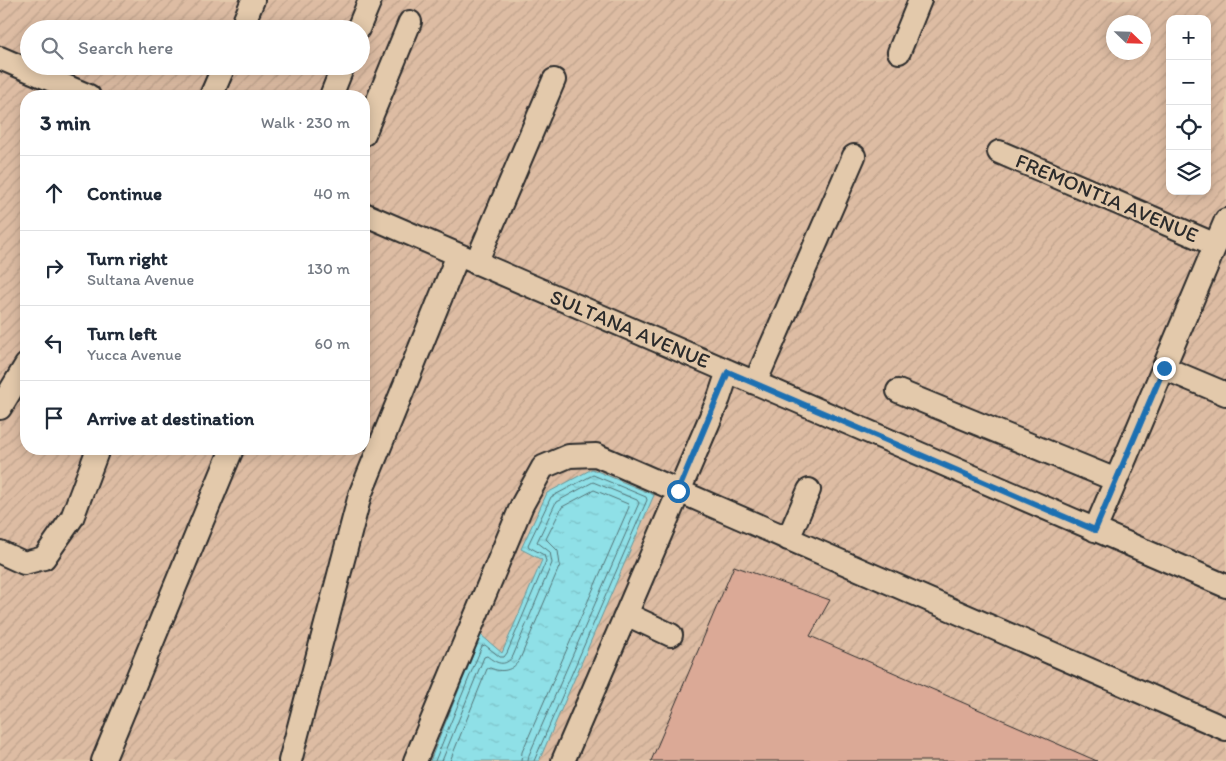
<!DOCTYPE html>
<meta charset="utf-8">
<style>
body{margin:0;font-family:Itim,sans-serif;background:#f6f6f7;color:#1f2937}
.controls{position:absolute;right:15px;top:15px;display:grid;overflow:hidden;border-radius:10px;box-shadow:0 2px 12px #0003}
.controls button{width:45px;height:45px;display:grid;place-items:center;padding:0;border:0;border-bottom:1px solid #e0e1e3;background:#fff;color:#1f2937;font:25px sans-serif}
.compass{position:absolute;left:1106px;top:15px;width:45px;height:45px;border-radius:50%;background:#fff;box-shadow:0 2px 12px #0003;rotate:113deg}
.stop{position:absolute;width:15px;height:15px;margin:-11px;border:4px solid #1f6fb2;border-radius:50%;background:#fff}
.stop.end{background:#1f6fb2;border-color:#fff;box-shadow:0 1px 5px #0008}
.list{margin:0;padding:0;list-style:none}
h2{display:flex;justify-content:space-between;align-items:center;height:65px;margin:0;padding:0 20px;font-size:21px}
h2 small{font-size:16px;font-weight:400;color:#747a83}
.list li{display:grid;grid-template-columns:32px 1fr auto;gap:15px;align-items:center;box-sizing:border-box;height:75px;padding:0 20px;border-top:1px solid #e0e1e3}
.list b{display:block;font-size:19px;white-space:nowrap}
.list p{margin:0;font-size:16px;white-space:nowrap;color:#747a83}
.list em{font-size:16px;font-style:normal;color:#747a83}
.icon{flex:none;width:28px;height:28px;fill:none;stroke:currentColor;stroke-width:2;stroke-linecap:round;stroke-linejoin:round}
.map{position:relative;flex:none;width:1226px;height:761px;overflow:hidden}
.search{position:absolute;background:#fff;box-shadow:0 2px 12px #0003;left:20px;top:20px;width:350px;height:55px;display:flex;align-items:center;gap:12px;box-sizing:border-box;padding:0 18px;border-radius:28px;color:#747a83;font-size:19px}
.panel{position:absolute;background:#fff;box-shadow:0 2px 12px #0003;left:20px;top:90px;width:350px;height:365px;border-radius:20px}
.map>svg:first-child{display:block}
.industrial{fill:url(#industrial-furrows);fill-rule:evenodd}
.water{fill:url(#water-ripples);stroke:#67989c}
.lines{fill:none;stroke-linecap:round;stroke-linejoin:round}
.shore{stroke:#537376;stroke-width:1}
.building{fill:#dba996;stroke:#2b2b2b}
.minor-casing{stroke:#2b2b2b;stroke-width:26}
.minor{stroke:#e3c9ab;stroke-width:22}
.route{stroke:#1f6fb2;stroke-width:6}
.labels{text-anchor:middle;stroke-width:4.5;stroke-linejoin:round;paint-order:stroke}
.street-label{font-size:21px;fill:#2b2b2b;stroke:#e3c9ab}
</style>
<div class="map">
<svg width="1226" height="761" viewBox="0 0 1226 761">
<defs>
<pattern id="industrial-furrows" width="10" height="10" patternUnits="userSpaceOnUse" patternTransform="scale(1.25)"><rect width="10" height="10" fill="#ddbca3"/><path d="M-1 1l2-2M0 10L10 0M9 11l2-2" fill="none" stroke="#bea28c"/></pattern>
<pattern id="water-ripples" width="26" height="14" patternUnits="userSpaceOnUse" patternTransform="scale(1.25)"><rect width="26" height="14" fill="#8fe0e7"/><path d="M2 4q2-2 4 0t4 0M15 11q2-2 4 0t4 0" fill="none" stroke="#7cc0c6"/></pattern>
</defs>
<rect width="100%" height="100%" fill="#e3c9ab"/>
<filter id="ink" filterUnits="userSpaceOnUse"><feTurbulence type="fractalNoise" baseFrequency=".02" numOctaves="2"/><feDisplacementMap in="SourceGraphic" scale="10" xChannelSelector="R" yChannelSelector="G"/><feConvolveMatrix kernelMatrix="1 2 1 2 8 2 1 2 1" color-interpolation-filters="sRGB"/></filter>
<g filter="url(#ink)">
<path class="industrial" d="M 0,0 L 1226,0 L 1226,761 L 0,761 ZM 1170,19 L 1207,19 L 1207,191 L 1170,191 ZM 1114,22 L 1144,22 L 1144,52 L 1114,52 ZM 29,29 L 361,29 L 361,66 L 29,66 ZM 26,96 L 364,96 L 364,449 L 26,449 Z"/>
<path class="water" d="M 592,469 L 654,495 L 539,761 L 430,761 L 481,635 L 502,653 L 542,560 L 521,549 L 547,493 Z"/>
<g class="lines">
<path class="shore" d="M 435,761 L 482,646 L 485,645 L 500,657 L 504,657 L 507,653 L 546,561 L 544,555 L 529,547 L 528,545 L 551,497 L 593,475 L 646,497 L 647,500 L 534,761
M 442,761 L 484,657 L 487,656 C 496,663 505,668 513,656 L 552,563 L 550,552 L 537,542 L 556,502 L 593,482 L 637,500 L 639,503 L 529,755 L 528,761
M 450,761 L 487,669 L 490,668 C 502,673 513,671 520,659 L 560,565 L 558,551 L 546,539 L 562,507 L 594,490 L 628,504 L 629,507 L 522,752 L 521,761"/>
</g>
<path class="building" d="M 734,566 L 830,600 L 810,636 L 1097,761 L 651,761 Z"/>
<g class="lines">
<defs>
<path id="minor" d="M 241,29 L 253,0
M 358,29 L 370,0
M 899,52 L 920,0
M 0,58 L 89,96
M 211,96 L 224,66
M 331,96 L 343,66
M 364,134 L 410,22
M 999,152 L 1216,245
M 364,214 L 1226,586
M 476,263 L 554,80
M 1164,368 L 1226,394
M 755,383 L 854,156
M 898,391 L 1116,480
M 0,408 L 26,365
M 1095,530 L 1226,220
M 788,539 L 809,490
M 0,552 L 24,563 L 44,558 L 72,518 L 98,449
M 626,614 L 671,635
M 103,761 L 232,449
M 290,761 L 360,495 L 458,255
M 415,761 L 522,505 L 543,467 L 569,456 L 596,455 L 1226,729
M 563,761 L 719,398 L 728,371"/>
</defs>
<use href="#minor" class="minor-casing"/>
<use href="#minor" class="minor"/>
</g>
</g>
<g class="lines" filter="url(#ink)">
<path class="route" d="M 678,491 L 728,372 L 1095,530 L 1164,368"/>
</g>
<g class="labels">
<g class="street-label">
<text transform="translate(1107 198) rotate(23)" y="7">FREMONTIA AVENUE</text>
<text transform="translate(630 329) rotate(23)" y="7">SULTANA AVENUE</text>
</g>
</g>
</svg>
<div class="controls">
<button>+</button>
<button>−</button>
<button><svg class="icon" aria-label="locate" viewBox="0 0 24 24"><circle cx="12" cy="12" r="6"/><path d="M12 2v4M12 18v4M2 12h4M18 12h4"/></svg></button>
<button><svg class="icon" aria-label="layers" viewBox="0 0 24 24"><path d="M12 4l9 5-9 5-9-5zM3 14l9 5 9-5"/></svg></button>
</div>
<svg class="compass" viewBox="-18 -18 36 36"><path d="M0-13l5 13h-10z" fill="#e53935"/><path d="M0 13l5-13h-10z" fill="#747a83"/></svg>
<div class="stop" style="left:678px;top:491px"></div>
<div class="stop end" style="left:1164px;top:368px"></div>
<div class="search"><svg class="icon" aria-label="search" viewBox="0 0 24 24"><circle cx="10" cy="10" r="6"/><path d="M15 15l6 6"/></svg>Search here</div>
<section class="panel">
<h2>3 min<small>Walk · 230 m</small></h2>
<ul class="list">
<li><svg class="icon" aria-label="ahead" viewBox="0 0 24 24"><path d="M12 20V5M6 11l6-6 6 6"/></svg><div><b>Continue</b></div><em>40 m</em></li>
<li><svg class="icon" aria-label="right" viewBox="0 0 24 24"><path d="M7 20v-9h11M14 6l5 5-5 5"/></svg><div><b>Turn right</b><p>Sultana Avenue</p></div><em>130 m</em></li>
<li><svg class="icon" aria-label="left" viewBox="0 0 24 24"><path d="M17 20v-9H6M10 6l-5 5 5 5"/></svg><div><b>Turn left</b><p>Yucca Avenue</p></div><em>60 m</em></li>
<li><svg class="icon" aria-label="arrive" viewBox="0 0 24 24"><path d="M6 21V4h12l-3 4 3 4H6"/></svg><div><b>Arrive at destination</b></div></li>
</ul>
</section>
</div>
